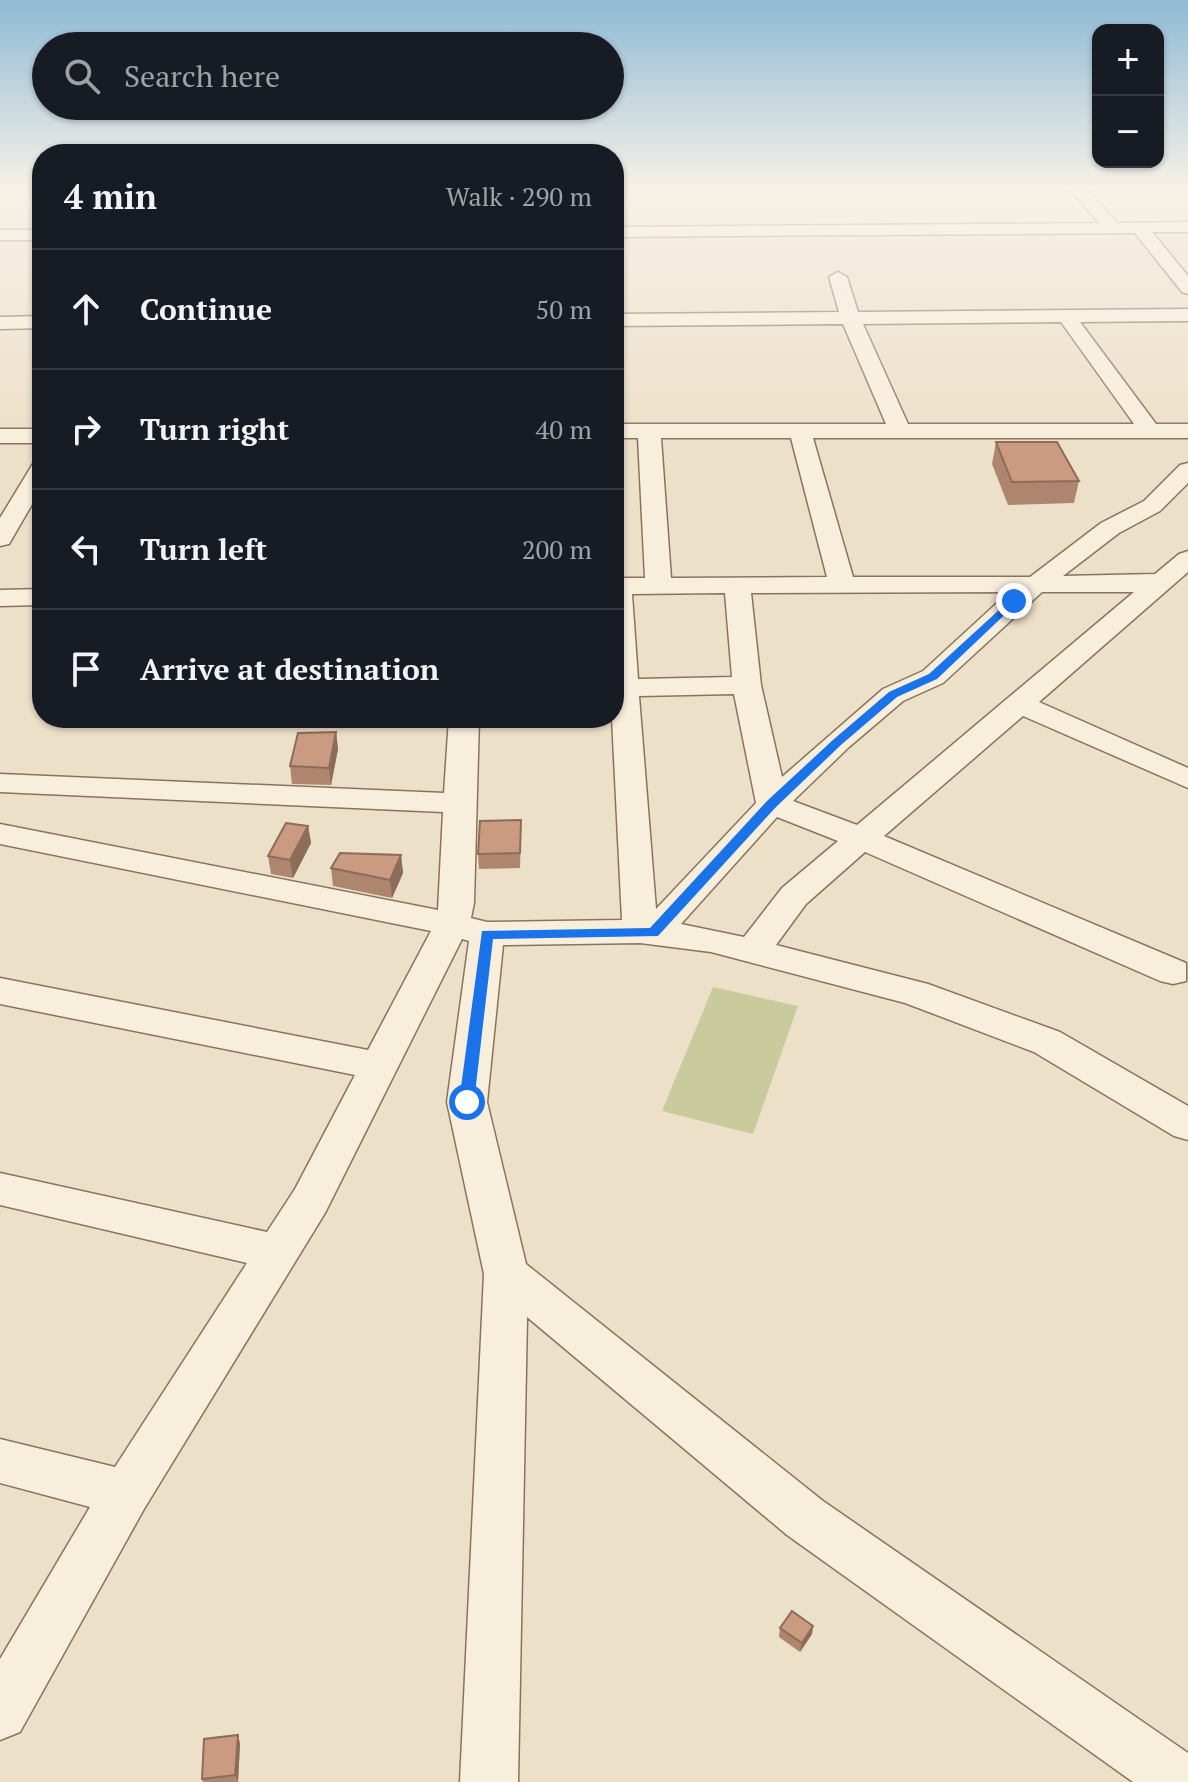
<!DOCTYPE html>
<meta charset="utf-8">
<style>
body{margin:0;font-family:"PT Serif",serif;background:#20242c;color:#f1f3f6}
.controls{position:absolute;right:24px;top:24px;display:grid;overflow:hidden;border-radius:16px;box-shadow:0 2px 6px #0004}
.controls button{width:72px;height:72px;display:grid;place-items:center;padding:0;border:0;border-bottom:2px solid #363941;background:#171b24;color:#f1f3f6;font:40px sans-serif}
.stop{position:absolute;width:24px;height:24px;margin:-18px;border:6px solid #1a73e8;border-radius:50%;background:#fff}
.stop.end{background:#1a73e8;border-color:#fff;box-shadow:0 2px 8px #0008}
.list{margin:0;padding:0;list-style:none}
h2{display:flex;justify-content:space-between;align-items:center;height:104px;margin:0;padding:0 32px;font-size:34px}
h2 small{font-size:26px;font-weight:400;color:#9ea1a6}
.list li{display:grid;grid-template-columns:52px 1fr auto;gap:24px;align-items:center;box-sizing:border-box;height:120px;padding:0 32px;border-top:2px solid #363941}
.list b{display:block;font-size:30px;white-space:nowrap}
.list em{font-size:26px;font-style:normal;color:#9ea1a6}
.icon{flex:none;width:44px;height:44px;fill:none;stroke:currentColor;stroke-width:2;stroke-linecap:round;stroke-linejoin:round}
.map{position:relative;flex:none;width:1188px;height:1782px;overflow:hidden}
.search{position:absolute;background:#171b24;box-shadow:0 2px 6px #0004;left:32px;top:32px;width:592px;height:88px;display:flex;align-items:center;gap:20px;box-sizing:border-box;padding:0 28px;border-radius:44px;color:#9ea1a6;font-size:30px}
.panel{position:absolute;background:#171b24;box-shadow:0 2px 6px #0004;left:32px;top:144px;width:592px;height:584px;border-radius:32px}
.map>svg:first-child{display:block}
.green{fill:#c9cb9d}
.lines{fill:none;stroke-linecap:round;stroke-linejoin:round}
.minor-casing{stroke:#89735e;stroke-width:3}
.minor{fill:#f8eedc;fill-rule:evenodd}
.wall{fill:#ae856e}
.shaded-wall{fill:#8d6c5a}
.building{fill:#ca9b80;stroke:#8d6c5a;stroke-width:2}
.route{fill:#1a73e8}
</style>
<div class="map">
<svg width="1188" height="1782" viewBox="0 0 1188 1782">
<rect width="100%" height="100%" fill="#ede0c9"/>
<path class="green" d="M 713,987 L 798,1006 L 753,1134 L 662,1111 Z"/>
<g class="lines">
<defs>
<path id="minor" d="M 1070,189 L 1087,189 L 1117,223 L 1188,222 L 1188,232 L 1152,232 L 1188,276 L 1188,294 L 1182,292 L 1135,233 L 614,237 L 614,227 L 1099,223 Z
M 0,230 L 42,230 L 42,240 L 0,240 Z
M 838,272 L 847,277 L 858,312 L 1188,309 L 1188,321 L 1080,322 L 1156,424 L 1188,424 L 1188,438 L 813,438 L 853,577 L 1030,577 L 1101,523 L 1144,501 L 1180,465 L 1188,463 L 1188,483 L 1160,511 L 1119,533 L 1063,576 L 1155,574 L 1179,554 L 1188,551 L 1188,572 L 1039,702 L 1188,768 L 1188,788 L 1023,716 L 884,836 L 1186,963 L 1186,981 L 1173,984 L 1160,981 L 865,852 L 806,904 L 776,945 L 928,984 L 1060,1032 L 1188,1106 L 1188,1140 L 1174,1136 L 1034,1052 L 905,1003 L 711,952 L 640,943 L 503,945 L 487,1102 L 526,1264 L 823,1501 L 1188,1753 L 1188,1782 L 1133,1782 L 787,1535 L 527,1317 L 518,1782 L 460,1782 L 484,1274 L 447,1102 L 469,941 L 462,939 L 325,1213 L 144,1509 L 20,1732 L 0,1740 L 0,1659 L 90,1507 L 0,1483 L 0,1439 L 115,1467 L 247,1263 L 0,1205 L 0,1173 L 267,1232 L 295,1189 L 355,1075 L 0,1004 L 0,978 L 368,1050 L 431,931 L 0,844 L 0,824 L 438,910 L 443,812 L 0,792 L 0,774 L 444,793 L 449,718 L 479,718 L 474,903 L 471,918 L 487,922 L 622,920 L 612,718 L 614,578 L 645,578 L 638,438 L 614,438 L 614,424 L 886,424 L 843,324 L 614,326 L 614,314 L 839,312 L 829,277 ZM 1061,322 L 1134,424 L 908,424 L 863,324 ZM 661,438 L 791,438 L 827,577 L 671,578 ZM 1009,592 L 923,671 L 883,689 L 782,777 L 761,685 L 751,593 ZM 1042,592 L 1134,592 L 857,825 L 793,801 L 849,747 L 903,701 L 943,683 ZM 725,593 L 732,677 L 638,679 L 632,594 ZM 734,694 L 756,803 L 656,909 L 639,696 ZM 777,817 L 838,841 L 782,888 L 744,937 L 681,924 Z
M 42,316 L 42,328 L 0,329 L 0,317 Z
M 0,429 L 42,429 L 42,443 L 0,443 Z
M 42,460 L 42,487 L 9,544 L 0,546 L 0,518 L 34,462 Z
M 42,589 L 42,605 L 0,606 L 0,590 Z"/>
</defs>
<use href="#minor" class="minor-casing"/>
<use href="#minor" class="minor"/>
</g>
<path class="wall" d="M 996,442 L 1079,481 L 1074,503 L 1008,505 L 992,464 Z
M 53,718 L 129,718 L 127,724 L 54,724 Z
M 336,732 L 338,749 L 331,785 L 292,784 L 290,766 Z
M 308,826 L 311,843 L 293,878 L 271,874 L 268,856 Z
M 521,835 L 520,868 L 479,869 L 478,854 Z
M 401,855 L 403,873 L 392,898 L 333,886 L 331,868 Z
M 813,1626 L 812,1634 L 800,1652 L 779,1637 L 780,1628 Z
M 238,1735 L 240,1744 L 238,1782 L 203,1782 L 202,1779 Z"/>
<path class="shaded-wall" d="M 336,732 L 338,749 L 331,785 L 329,768 Z
M 308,826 L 311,843 L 293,878 L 290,860 Z
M 401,855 L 403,873 L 392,898 L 390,880 Z
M 813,1626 L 812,1634 L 800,1652 L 802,1643 Z
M 238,1735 L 240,1744 L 238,1782 L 235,1775 Z"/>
<path class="building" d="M 996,442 L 1057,442 L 1079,481 L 1012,482 Z
M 336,732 L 329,768 L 290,766 L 298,733 Z
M 521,820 L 520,853 L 478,854 L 480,821 Z
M 286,823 L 308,826 L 290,860 L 268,856 Z
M 340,853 L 401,855 L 390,880 L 331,868 Z
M 792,1611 L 813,1626 L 802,1643 L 780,1628 Z
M 238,1735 L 235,1775 L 202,1779 L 204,1739 Z"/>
<linearGradient id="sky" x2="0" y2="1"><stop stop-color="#8fbad5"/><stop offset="0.43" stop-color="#f7f1e7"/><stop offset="1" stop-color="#f7f1e7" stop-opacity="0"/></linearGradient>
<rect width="1188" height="438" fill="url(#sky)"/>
<path class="route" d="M 1011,599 L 1019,601 L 937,679 L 897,697 L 842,744 L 776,807 L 658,936 L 493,939 L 474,1102 L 467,1107 L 461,1106 L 459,1102 L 482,931 L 650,928 L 767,801 L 834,739 L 889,692 L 929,674 Z"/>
</svg>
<div class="controls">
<button>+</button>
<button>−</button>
</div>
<div class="stop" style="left:467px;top:1102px"></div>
<div class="stop end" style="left:1014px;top:601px"></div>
<div class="search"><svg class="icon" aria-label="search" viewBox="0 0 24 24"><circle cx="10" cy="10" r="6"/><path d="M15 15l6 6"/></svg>Search here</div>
<section class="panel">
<h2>4 min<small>Walk · 290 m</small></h2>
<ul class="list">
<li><svg class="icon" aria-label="ahead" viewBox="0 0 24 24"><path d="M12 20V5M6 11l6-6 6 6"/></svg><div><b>Continue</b></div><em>50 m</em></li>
<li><svg class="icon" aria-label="right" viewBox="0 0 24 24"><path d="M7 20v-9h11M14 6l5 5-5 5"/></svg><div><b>Turn right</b></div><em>40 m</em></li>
<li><svg class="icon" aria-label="left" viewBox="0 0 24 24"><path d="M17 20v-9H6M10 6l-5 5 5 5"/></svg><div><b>Turn left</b></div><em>200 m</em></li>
<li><svg class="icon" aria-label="arrive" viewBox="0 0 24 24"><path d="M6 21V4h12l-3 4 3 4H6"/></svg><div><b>Arrive at destination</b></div></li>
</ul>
</section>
</div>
